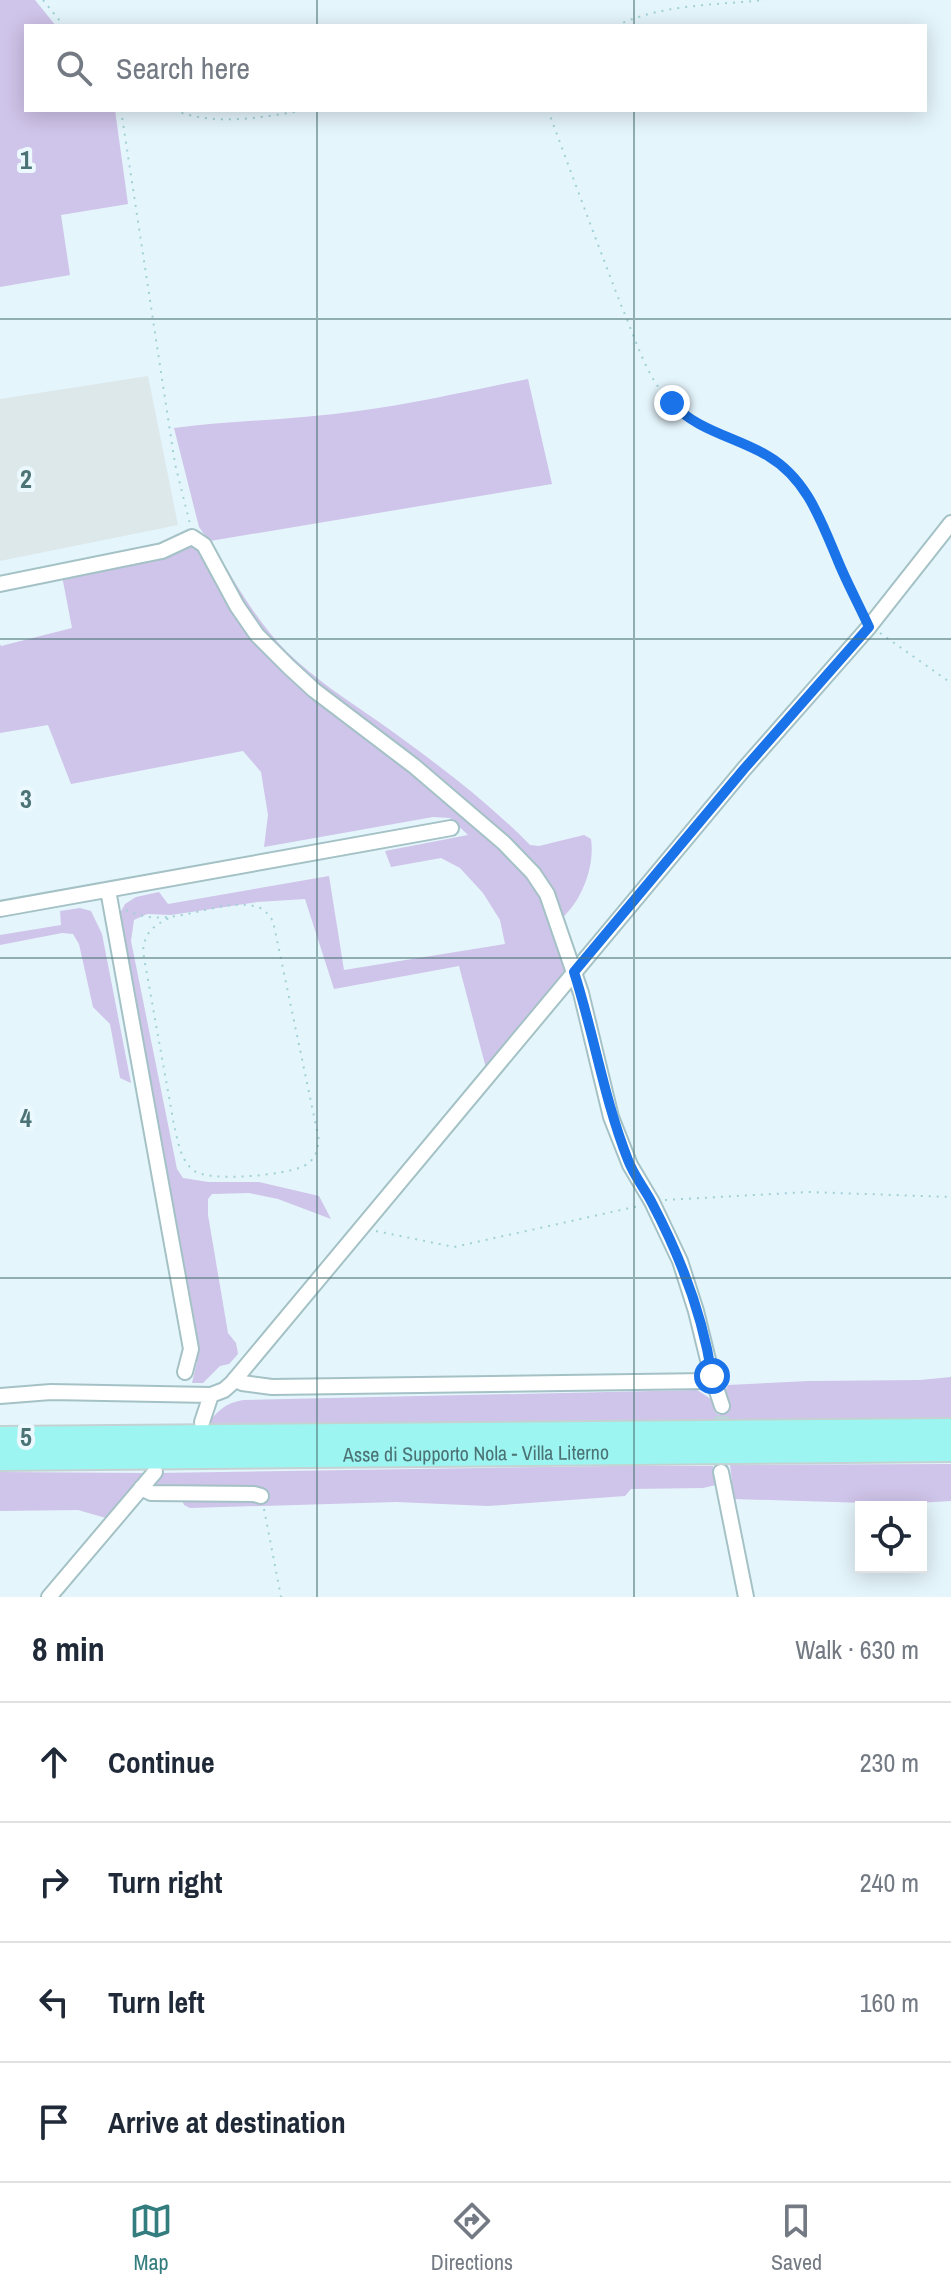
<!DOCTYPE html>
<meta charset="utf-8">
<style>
body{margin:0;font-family:"Archivo Narrow",sans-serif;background:#f6f6f7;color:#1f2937}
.controls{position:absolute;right:24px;bottom:24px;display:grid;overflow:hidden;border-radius:0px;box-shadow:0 4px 20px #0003}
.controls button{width:72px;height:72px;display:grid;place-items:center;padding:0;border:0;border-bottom:2px solid #e0e1e3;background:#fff;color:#1f2937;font:40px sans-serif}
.stop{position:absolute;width:24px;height:24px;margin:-18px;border:6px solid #1a73e8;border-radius:50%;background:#fff}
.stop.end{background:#1a73e8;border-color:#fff;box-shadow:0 2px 8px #0008}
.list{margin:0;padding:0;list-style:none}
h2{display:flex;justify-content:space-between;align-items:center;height:104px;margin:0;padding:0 32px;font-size:34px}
h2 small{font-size:26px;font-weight:400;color:#747a83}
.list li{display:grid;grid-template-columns:52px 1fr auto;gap:24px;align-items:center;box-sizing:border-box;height:120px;padding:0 32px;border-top:2px solid #e0e1e3}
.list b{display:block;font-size:30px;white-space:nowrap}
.list em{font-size:26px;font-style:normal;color:#747a83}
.icon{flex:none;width:44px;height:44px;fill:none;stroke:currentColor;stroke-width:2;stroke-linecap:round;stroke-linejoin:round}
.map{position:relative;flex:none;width:951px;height:1597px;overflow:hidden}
.search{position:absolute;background:#fff;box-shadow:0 4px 20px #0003;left:24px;right:24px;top:24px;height:88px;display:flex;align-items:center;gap:20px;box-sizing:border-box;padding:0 28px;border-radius:0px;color:#747a83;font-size:30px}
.sheet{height:584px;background:#fff}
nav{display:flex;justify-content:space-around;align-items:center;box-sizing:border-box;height:112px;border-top:2px solid #e0e1e3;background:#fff;font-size:22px;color:#747a83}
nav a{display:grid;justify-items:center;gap:4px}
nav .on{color:#347d7f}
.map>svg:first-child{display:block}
.industrial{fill:#dce8ea}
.green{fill:#cfc4e9}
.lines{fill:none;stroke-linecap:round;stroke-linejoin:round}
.street-tunnel{stroke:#bed4da;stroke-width:14;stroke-dasharray:14 7;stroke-linecap:butt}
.street-casing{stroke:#a4c2c6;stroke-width:18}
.highway-casing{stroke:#c5d2d3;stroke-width:28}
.path{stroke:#a0d1d6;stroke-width:2;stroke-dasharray:2 6;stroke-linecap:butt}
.street{stroke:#fff;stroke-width:14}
.highway{stroke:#9df5f1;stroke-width:24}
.route{stroke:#1a73e8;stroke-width:10}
.grid{fill:none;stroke:#4b7274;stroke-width:2;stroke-opacity:0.55}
.labels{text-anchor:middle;stroke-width:8;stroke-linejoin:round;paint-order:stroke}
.street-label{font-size:20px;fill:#4b7274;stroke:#ebf9ff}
.grid-label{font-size:26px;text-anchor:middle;font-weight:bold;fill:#4b7274;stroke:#ebf9ff;stroke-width:8;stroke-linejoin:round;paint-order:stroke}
</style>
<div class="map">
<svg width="951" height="1597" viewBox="0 0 951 1597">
<rect width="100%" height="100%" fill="#e5f5fc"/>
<path class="industrial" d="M 148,376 L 178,525 L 0,561 L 0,399 Z"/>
<path class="green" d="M 0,0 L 35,0 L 56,26 L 26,26 L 26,110 L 115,110 L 128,204 L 61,215 L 70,275 L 0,287 Z
M 528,379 L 552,484 L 210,541 C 234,580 255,620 287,652 C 315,679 347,700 379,722 C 432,760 485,799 530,845 L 539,846 L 584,835 L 591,839 C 595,866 582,900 562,918 L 575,962 L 486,1068 L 459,966 L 334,989 L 305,899 L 257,902 L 171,915 L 147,914 L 134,920 L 131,941 L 177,1169 L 183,1178 L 208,1182 L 259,1182 L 319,1196 L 331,1219 L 278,1199 L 249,1193 L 212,1194 L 208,1199 L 208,1215 L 228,1333 L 236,1343 L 238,1354 L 229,1364 L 220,1366 L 203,1383 L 192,1383 L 197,1362 L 195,1322 L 127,976 L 119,915 L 125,904 L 136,897 L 159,892 L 168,904 L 329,876 L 344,970 L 505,944 L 500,920 L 483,893 L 460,868 L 441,858 L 391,867 L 385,851 L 468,835 L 450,818 L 433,817 L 264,847 L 268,815 L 261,772 L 243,751 L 71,784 L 48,725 L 0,733 L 0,644 L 1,646 L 72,628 L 62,576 L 187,545 L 206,537 L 199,527 L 174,428 C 236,420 297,420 358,411 C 415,404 472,390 528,379 Z
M 80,908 L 91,911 L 102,934 L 131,1083 L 120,1078 L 110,1024 L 93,1007 L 79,944 L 73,934 L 62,933 L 0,945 L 0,935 L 61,925 L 60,911 Z
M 951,1377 L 951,1421 L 206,1426 C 216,1412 225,1403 243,1400 L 697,1390 L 711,1399 L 715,1412 L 719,1415 L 725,1409 L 725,1391 L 728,1385 L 809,1381 L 920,1380 Z
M 951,1464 L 951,1501 L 898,1504 L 734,1499 L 730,1465 Z
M 612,1466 L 713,1466 L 716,1485 L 703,1488 L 631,1489 L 625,1496 L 488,1506 L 396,1502 L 190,1508 L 184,1505 L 182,1500 L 151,1487 L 157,1473 Z
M 0,1472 L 144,1473 L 106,1518 L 78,1510 L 0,1511 Z"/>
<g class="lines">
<path class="street-tunnel" d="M 721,1472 L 722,1406"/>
<defs>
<path id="street" d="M 0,584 L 162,551 L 192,537 L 204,545 L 237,606 L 257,635 L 289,667 L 314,690 L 414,766 L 504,843 L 533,873 L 547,894 L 581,993 L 611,1117 L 630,1165 L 652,1202 L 680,1261 L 696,1311 L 712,1376 L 708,1381 L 272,1387 L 242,1383 L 235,1379
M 108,890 L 191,1349 L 185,1372
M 0,909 L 451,828
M 712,1376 L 722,1406
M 0,1396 L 51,1392 L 211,1395 L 224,1390 L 232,1383 L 744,769 L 869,627 L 951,523
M 202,1422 L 211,1395
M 721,1472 L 746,1597
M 141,1488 L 151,1493 L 254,1494 L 261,1496
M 49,1597 L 155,1472"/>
<g id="highway">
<path d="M 0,1439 L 951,1431"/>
<path id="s1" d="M 0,1458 L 951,1449"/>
</g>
</defs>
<use href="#street" class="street-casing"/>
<use href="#highway" class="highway-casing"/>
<path class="path" d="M 43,0 L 64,26
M 616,26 C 661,4 716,5 765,0
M 121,110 L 175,464 L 190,524
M 174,110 C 215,127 264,117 306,110
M 548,110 C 572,175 596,240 621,305 C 633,332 642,364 659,388 C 694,436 742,431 781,466 C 811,491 822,524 837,559 C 845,578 855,596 863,614
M 880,633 L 951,683
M 126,910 C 169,932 213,898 254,906 C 263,907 268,914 273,921 L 319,1140 C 317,1152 315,1160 304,1166 C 286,1175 208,1183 193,1170 C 180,1159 178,1141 174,1125 L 143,952 C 144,933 153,926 169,918
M 665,1200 L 808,1192 L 951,1197
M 376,1231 L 454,1247 L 639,1206
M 264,1509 L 281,1597"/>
<use href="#street" class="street"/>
<use href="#highway" class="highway"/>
</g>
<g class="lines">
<path class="route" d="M 672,403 C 697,431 736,437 768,456 C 807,479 821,521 838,561 C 847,583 859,605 869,627 L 744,769 L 574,972 C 594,1034 604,1099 628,1160 C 634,1176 645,1189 652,1203 C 680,1256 703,1316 712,1376"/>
</g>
<path class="grid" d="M 317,0 L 317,26M 634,0 L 634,26M 317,110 L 317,1597M 634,110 L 634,1597M 0,319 L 951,319M 0,639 L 951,639M 0,958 L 951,958M 0,1278 L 951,1278"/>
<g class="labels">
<g class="street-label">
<text dy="7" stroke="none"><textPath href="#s1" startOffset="476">Asse di Supporto Nola - Villa Literno</textPath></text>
</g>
</g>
<g class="grid-label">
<text x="26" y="169">1</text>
<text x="26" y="488">2</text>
<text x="26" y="808">3</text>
<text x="26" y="1127">4</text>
<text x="26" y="1446">5</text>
</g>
</svg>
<div class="controls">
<button><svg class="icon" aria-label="locate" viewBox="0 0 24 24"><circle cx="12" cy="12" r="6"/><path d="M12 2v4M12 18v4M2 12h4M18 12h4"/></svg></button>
</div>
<div class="stop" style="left:712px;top:1376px"></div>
<div class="stop end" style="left:672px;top:403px"></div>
<div class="search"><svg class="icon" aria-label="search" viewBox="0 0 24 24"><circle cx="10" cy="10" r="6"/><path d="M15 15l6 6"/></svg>Search here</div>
</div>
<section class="sheet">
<h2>8 min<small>Walk · 630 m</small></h2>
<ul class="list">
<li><svg class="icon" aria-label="ahead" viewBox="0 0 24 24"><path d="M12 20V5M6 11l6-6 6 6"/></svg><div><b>Continue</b></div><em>230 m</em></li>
<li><svg class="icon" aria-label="right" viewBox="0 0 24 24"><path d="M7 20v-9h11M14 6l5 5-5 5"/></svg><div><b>Turn right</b></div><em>240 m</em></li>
<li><svg class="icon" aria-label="left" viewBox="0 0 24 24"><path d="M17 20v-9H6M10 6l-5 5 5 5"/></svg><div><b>Turn left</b></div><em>160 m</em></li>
<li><svg class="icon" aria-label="arrive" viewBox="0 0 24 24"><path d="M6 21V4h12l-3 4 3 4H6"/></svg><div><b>Arrive at destination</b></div></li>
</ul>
</section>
<nav>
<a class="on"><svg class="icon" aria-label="map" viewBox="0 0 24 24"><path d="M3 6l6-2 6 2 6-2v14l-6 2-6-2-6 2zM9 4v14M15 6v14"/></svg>Map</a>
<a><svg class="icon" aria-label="directions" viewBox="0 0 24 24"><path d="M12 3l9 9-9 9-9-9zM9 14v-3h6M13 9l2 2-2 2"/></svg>Directions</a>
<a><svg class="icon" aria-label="saved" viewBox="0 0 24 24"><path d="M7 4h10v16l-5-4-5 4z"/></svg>Saved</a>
</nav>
